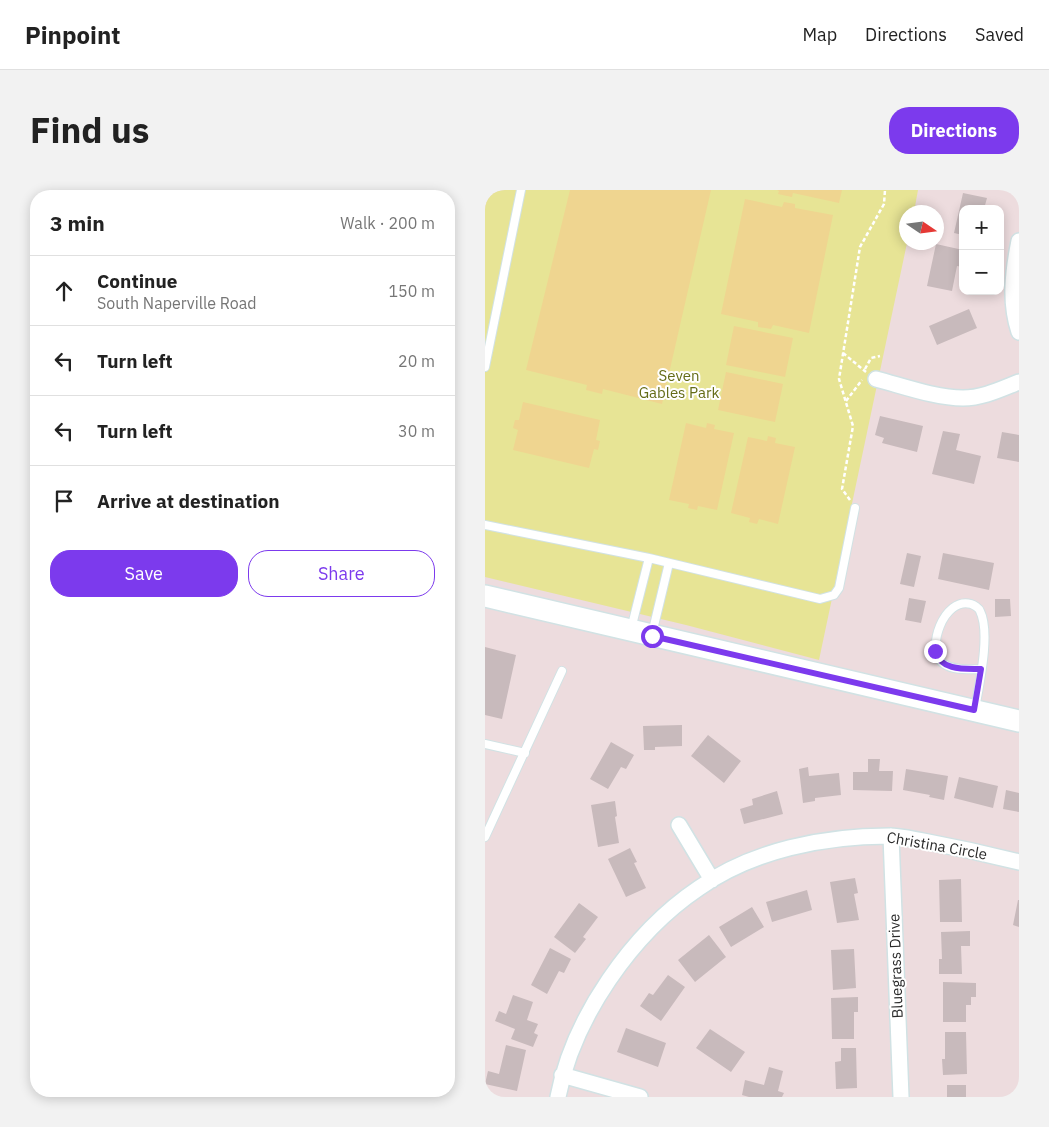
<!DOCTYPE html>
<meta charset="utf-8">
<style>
body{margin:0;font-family:"IBM Plex Sans",sans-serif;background:#f2f2f2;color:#222}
.controls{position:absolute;right:15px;top:15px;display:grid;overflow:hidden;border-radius:10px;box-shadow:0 2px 12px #0003}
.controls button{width:45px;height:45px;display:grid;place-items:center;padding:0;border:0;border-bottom:1px solid #e0e0e0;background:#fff;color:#222;font:25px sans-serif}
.compass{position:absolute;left:414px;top:15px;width:45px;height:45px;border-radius:50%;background:#fff;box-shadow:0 2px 12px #0003;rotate:103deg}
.stop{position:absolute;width:15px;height:15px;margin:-11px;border:4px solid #7c3aed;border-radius:50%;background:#fff}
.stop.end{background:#7c3aed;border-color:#fff;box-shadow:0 1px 5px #0008}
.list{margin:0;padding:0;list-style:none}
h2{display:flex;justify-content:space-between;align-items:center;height:65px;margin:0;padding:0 20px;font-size:21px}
h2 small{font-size:16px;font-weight:400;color:#767676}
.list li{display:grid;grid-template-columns:32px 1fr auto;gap:15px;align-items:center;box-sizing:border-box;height:70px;padding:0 20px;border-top:1px solid #e0e0e0}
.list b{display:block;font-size:19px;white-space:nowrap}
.list p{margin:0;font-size:16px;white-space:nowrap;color:#767676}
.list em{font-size:16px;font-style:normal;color:#767676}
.actions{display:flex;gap:10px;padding:15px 20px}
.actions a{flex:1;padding:11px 0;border:1px solid #7c3aed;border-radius:20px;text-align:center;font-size:18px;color:#7c3aed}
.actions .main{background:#7c3aed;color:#fff}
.icon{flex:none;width:28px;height:28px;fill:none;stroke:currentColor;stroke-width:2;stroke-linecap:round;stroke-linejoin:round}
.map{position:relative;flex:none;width:534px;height:907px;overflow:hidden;border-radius:20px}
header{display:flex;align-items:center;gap:30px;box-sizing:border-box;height:70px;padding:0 25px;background:#fff;border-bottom:1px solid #e0e0e0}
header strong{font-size:24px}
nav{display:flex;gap:28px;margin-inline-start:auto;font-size:18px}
.intro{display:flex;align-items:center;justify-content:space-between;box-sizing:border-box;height:120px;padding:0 30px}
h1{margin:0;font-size:35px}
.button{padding:12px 22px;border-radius:20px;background:#7c3aed;color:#fff;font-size:18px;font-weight:700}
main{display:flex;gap:30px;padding:0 30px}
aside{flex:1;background:#fff;border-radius:20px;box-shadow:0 2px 12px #0003}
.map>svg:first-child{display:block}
.green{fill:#e7e495}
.pitch{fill:#efd590}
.building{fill:#c8babc}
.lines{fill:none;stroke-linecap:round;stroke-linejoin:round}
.service-casing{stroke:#d1e2e4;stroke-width:10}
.minor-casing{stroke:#d1e2e4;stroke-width:18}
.secondary-casing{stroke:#d1e2e4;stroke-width:24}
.path{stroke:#fff;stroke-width:2.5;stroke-dasharray:4 2.5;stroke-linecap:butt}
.service{stroke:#fff;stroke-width:8}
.minor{stroke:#fff;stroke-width:15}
.secondary{stroke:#fff;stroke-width:21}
.route{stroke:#7c3aed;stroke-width:6}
.labels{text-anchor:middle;stroke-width:4;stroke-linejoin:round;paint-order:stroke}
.park-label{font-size:15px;fill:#646c16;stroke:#fff}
.street-label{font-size:15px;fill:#2a2a2a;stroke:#fff}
</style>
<header>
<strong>Pinpoint</strong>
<nav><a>Map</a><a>Directions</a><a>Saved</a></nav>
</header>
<div class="intro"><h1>Find us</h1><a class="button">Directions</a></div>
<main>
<aside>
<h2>3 min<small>Walk · 200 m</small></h2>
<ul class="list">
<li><svg class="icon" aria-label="ahead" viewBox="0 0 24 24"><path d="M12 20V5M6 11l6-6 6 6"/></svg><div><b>Continue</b><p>South Naperville Road</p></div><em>150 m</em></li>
<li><svg class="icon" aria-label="left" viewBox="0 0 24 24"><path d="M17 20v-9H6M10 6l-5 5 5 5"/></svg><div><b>Turn left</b></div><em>20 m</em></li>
<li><svg class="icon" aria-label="left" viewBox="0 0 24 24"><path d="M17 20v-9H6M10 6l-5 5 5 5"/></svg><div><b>Turn left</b></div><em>30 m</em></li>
<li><svg class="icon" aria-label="arrive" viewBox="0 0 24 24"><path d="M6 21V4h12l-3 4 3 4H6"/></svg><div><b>Arrive at destination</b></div></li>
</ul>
<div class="actions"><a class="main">Save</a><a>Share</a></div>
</aside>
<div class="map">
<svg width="534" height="907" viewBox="0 0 534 907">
<rect width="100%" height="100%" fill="#eddcde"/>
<path class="green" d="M 0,0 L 433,0 L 429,22 L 422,22 L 422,53 L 334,470 L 201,435 L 0,387 Z"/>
<path class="pitch" d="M 85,0 L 226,0 L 177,214 L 118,199 L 117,204 L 101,200 L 102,195 L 41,180 Z
M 292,0 L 357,0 L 354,13 L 308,3 L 307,7 L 293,4 L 294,1 Z
M 260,9 L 297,17 L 299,12 L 310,14 L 310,18 L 348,25 L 324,143 L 288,135 L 286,139 L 273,137 L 273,132 L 236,124 Z
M 249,136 L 308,148 L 300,187 L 241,175 Z
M 241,182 L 298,194 L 290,232 L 233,220 Z
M 38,212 L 115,230 L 111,250 L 115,251 L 113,260 L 109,259 L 104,278 L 28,260 L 33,240 L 28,238 L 30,230 L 34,230 Z
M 201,233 L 221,238 L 222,233 L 230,235 L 229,239 L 249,243 L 232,320 L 213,316 L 212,320 L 203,318 L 204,314 L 184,310 Z
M 283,246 L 291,248 L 290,253 L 310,257 L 293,334 L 274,329 L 272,334 L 264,332 L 265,328 L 246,323 L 263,247 L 282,251 Z"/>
<path class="building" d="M 478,3 L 502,8 L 499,19 L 478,19 L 478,45 L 469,43 Z
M 451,54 L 478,60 L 478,77 L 472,76 L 467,101 L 442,96 Z
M 484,119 L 492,138 L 452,155 L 444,136 Z
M 395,226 L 438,236 L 432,262 L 397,253 L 399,248 L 390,245 Z
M 458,241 L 475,244 L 471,260 L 496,266 L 489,294 L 447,284 Z
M 517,242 L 534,245 L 534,272 L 512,268 Z
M 422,363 L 436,366 L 429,397 L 415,394 Z
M 458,363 L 509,373 L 504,400 L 453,389 Z
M 424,408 L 441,411 L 436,433 L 420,430 Z
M 510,409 L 525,409 L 526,426 L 510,427 Z
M 0,457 L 31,465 L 17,529 L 0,525 Z
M 197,535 L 197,556 L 170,557 L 170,560 L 159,560 L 158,536 Z
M 223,545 L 256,571 L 239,593 L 206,566 Z
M 126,552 L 149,565 L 141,579 L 136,577 L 123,599 L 105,589 Z
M 383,569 L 395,569 L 394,581 L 408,581 L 407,601 L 368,600 L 368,582 L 383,582 Z
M 323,577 L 324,586 L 354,583 L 356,605 L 330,608 L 330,611 L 318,613 L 314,579 Z
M 421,579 L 463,586 L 459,610 L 444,607 L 445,605 L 418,600 Z
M 474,587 L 513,596 L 508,618 L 469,608 Z
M 521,600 L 534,603 L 534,622 L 518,619 Z
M 292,601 L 298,624 L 259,634 L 255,619 L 268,615 L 267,609 Z
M 130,611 L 132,626 L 130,627 L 134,653 L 113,657 L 106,615 Z
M 145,658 L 152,672 L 149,673 L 161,698 L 141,707 L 123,669 Z
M 370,688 L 373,703 L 369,704 L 374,730 L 352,733 L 345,692 Z
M 476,689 L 477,732 L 455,732 L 454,690 Z
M 322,700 L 327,720 L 287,732 L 281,712 Z
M 533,710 L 534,710 L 534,737 L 528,735 Z
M 94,713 L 113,727 L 98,747 L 101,749 L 90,763 L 69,747 Z
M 267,717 L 279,737 L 246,757 L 234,737 Z
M 485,741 L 485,756 L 476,756 L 477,784 L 454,784 L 454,769 L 457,769 L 456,742 Z
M 224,745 L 241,767 L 210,792 L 193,770 Z
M 65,758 L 86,769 L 79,783 L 74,781 L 62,804 L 46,795 Z
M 369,759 L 371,798 L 348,800 L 346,760 Z
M 183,785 L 200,797 L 176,831 L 155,816 L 164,803 L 168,805 Z
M 458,792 L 491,793 L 491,807 L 486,807 L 486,815 L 481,815 L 481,832 L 458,832 Z
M 28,805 L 48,812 L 42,830 L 53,834 L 49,843 L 53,845 L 48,857 L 26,849 L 30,839 L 10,831 L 14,821 L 21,824 Z
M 373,807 L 373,822 L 369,822 L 369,849 L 347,849 L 346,808 Z
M 141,838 L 181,853 L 173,877 L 132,862 Z
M 225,839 L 260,862 L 246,882 L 211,858 Z
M 460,842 L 481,842 L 482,884 L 458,885 L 457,869 L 460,869 Z
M 21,855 L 41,860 L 32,901 L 0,894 L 3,881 L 14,884 Z
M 356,858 L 371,858 L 372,898 L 351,899 L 350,872 L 356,871 Z
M 284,877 L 298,881 L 293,901 L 299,903 L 297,907 L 264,907 L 257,905 L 260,890 L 279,895 Z
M 462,895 L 481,895 L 481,907 L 462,907 Z"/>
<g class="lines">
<defs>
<path id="service" d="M 0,177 L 36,0
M 0,335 L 164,368 L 335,409 L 349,405 L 354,398 L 370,318
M 146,439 L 164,368
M 167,444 L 184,373
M 490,519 C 494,495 506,443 495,421 C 494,418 489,415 486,414 C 459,406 439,461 459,474 C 470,481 484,479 496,479
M 0,554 L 40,563
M 0,647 L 77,481"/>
<path id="minor" d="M 534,51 C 528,81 524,112 534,142
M 391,189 C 418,196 451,208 478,208 C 498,208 516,199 534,192
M 194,635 L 227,690
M 406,646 L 416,907
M 77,885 L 155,907
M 73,907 C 88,828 147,743 214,698 C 268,660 339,646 404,646 C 415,646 427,649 438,651 C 470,657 502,664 534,672"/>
<path id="secondary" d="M 0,406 L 534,531"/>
</defs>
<use href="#service" class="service-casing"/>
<use href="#minor" class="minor-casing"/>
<use href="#secondary" class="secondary-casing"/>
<path class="path" d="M 358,163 L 381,182
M 380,179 L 386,168 L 395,166
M 361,211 L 377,190
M 365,310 L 357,299 L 368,236 L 354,189 L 375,57 L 399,14 L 400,0"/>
<use href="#service" class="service"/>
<use href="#minor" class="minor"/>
<use href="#secondary" class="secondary"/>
</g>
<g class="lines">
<path class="route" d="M 167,446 L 489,520 L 496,479 C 479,479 456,481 450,461"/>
</g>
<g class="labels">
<g class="park-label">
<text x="194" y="191">Seven<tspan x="194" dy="17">Gables Park</tspan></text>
</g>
<g class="street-label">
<text transform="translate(452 656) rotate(10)" y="5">Christina Circle</text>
<text transform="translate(411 776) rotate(-92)" y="5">Bluegrass Drive</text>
</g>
</g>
</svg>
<div class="controls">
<button>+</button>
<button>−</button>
</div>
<svg class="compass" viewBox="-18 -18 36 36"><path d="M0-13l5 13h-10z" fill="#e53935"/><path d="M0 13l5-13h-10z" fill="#767676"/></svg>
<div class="stop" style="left:167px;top:446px"></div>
<div class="stop end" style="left:450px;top:461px"></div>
</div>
</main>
